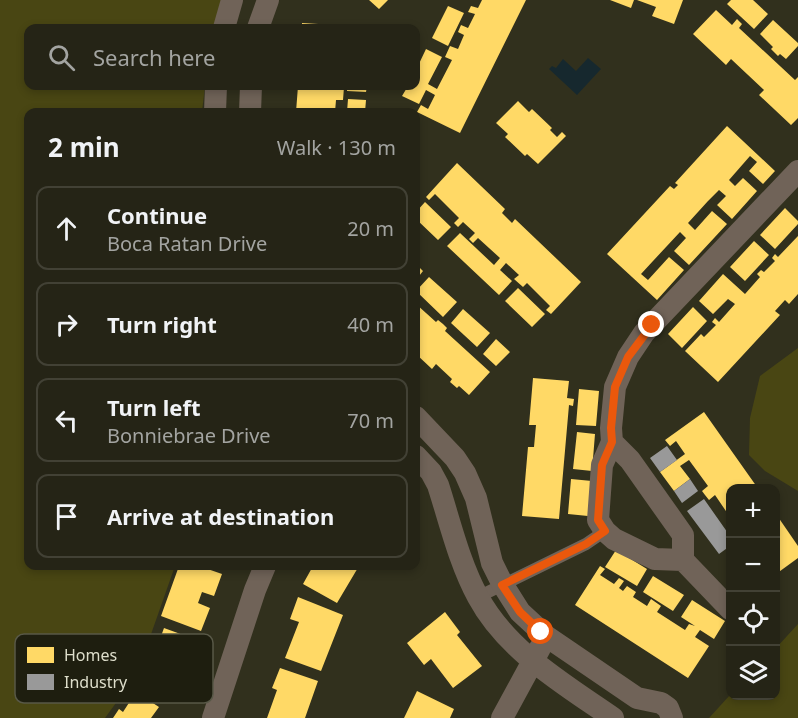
<!DOCTYPE html>
<meta charset="utf-8">
<style>
body{margin:0;font-family:"Noto Sans",sans-serif;background:#2d2c1f;color:#f1f3f6}
.controls{position:absolute;right:18px;bottom:18px;display:grid;overflow:hidden;border-radius:12px;box-shadow:0 3px 9px #0003}
.controls button{width:54px;height:54px;display:grid;place-items:center;padding:0;border:0;border-bottom:2px solid #424135;background:#252416;color:#f1f3f6;font:30px sans-serif}
.stop{position:absolute;width:18px;height:18px;margin:-14px;border:4px solid #ea580c;border-radius:50%;background:#fff}
.stop.end{background:#ea580c;border-color:#fff;box-shadow:0 2px 6px #0008}
.list{margin:0;padding:0;list-style:none}
h2{display:flex;justify-content:space-between;align-items:center;height:78px;margin:0;padding:0 24px;font-size:26px}
h2 small{font-size:20px;font-weight:400;color:#a3a4a1}
.list li{display:grid;grid-template-columns:39px 1fr auto;gap:18px;align-items:center;box-sizing:border-box;height:84px;margin:0 12px 12px;padding:0 12px;border:2px solid #424135;border-radius:12px}
.list b{display:block;font-size:22px;white-space:nowrap}
.list p{margin:0;font-size:20px;white-space:nowrap;color:#a3a4a1}
.list em{font-size:20px;font-style:normal;color:#a3a4a1}
.icon{flex:none;width:33px;height:33px;fill:none;stroke:currentColor;stroke-width:2;stroke-linecap:round;stroke-linejoin:round}
.map{position:relative;flex:none;width:798px;height:718px;overflow:hidden}
.search{position:absolute;background:#252416;box-shadow:0 3px 9px #0003;left:24px;top:24px;width:396px;height:66px;display:flex;align-items:center;gap:15px;box-sizing:border-box;padding:0 21px;border-radius:12px;color:#a3a4a1;font-size:22px}
.panel{position:absolute;background:#252416;box-shadow:0 3px 9px #0003;left:24px;top:108px;width:396px;height:462px;border-radius:12px}
.map>svg:first-child{display:block}
.green{fill:#494613}
.water{fill:#16282e}
.homes{fill:#ffd966}
.industry{fill:#999}
.lines{fill:none;stroke-linecap:round;stroke-linejoin:round}
.lane{stroke:#706358;stroke-width:12}
.street{stroke:#706358;stroke-width:22}
.route{stroke:#ea580c;stroke-width:8}
.key{fill:#1e1e0f;stroke:#585847;stroke-width:1.5}
.key-label{font-size:16px;fill:#dedecb}
</style>
<div class="map">
<svg width="798" height="718" viewBox="0 0 798 718">
<rect width="100%" height="100%" fill="#31301d"/>
<path class="green" d="M 0,0 L 221,0 L 214,28 L 28,28 L 28,86 L 205,86 L 202,112 L 28,112 L 28,566 L 175,566 L 137,674 L 105,718 L 0,718 Z
M 798,348 L 798,491 L 765,471 L 749,455 L 750,418 L 760,376 Z
M 798,624 L 798,718 L 709,718 L 730,695 L 776,696 L 776,648 Z"/>
<path class="water" d="M 588,58 L 601,69 L 577,95 L 549,69 L 552,66 L 556,68 L 563,59 L 576,71 Z"/>
<path class="homes" d="M 369,0 L 388,0 L 379,9 Z
M 482,0 L 526,0 L 460,133 L 417,112 L 421,105 L 428,109 L 435,95 L 426,90 L 419,104 L 402,96 L 408,86 L 416,86 L 416,70 L 426,49 L 442,57 L 428,84 L 437,89 L 452,60 L 445,57 L 450,46 L 458,49 L 464,35 L 458,32 L 461,25 L 468,28 L 475,14 L 468,12 L 471,6 L 478,8 Z
M 610,0 L 634,0 L 631,8 Z
M 637,0 L 683,0 L 674,24 L 652,16 L 656,7 Z
M 731,0 L 753,0 L 768,14 L 754,29 L 727,4 Z
M 448,6 L 464,13 L 448,46 L 432,38 Z
M 716,10 L 732,25 L 737,19 L 742,24 L 739,28 L 795,80 L 798,77 L 798,118 L 791,125 L 759,95 L 764,90 L 731,59 L 726,65 L 693,34 Z
M 773,20 L 798,43 L 798,46 L 786,59 L 780,54 L 778,56 L 771,49 L 773,47 L 760,34 Z
M 302,23 L 351,26 L 351,28 L 302,28 Z
M 298,86 L 344,87 L 343,100 L 336,100 L 335,112 L 296,112 Z
M 347,86 L 367,86 L 366,92 L 347,91 Z
M 348,99 L 366,100 L 365,112 L 347,112 Z
M 518,101 L 529,112 L 532,109 L 552,128 L 550,130 L 557,137 L 562,132 L 566,136 L 538,164 L 527,154 L 525,156 L 505,137 L 508,134 L 496,123 Z
M 727,126 L 775,171 L 763,184 L 749,171 L 757,162 L 750,156 L 729,180 L 735,186 L 743,178 L 757,191 L 732,219 L 717,205 L 726,196 L 719,190 L 708,201 L 688,223 L 695,230 L 712,211 L 727,224 L 689,265 L 674,251 L 686,238 L 680,232 L 653,261 L 641,274 L 648,280 L 669,257 L 684,270 L 657,300 L 607,254 L 670,186 L 674,189 L 678,185 L 675,183 Z
M 457,163 L 505,209 L 502,213 L 512,223 L 515,219 L 581,282 L 551,314 L 546,310 L 550,306 L 527,283 L 523,287 L 514,279 L 519,275 L 506,263 L 500,270 L 512,281 L 499,295 L 447,246 L 460,233 L 494,265 L 500,258 L 478,238 L 473,243 L 469,239 L 475,233 L 463,222 L 458,227 L 454,223 L 459,218 L 435,194 L 429,200 L 426,197 Z
M 425,202 L 451,227 L 438,240 L 416,219 L 416,212 Z
M 785,208 L 798,221 L 798,224 L 775,249 L 760,235 Z
M 798,236 L 798,294 L 789,304 L 785,300 L 775,311 L 780,315 L 718,382 L 685,351 L 701,334 L 704,337 L 716,325 L 712,322 L 715,318 L 719,322 L 735,304 L 728,299 L 713,314 L 699,301 L 723,274 L 745,294 L 760,277 L 757,274 L 761,270 L 764,272 L 775,261 L 772,258 L 775,254 L 778,257 Z
M 754,241 L 769,255 L 745,281 L 730,267 Z
M 416,264 L 423,271 L 416,280 Z
M 429,277 L 457,302 L 443,317 L 416,291 Z
M 518,288 L 545,314 L 532,327 L 505,301 Z
M 416,304 L 436,322 L 438,320 L 443,324 L 447,328 L 445,331 L 490,372 L 469,395 L 459,386 L 457,388 L 450,382 L 452,379 L 436,364 L 432,369 L 416,354 Z
M 693,307 L 707,321 L 682,348 L 668,334 Z
M 463,309 L 490,333 L 477,347 L 451,323 Z
M 496,339 L 510,352 L 496,366 L 483,354 Z
M 533,378 L 569,381 L 567,398 L 574,399 L 573,406 L 569,405 L 559,519 L 522,516 L 528,447 L 534,447 L 536,425 L 529,425 Z
M 579,389 L 599,391 L 596,426 L 576,425 Z
M 704,412 L 757,487 L 730,488 L 730,517 L 715,495 L 709,500 L 705,495 L 702,491 L 708,486 L 689,460 L 680,466 L 690,479 L 674,491 L 660,472 L 685,454 L 676,441 L 670,446 L 665,440 Z
M 577,432 L 595,434 L 592,471 L 573,469 Z
M 571,479 L 592,481 L 588,516 L 568,514 Z
M 776,514 L 798,546 L 798,558 L 776,574 Z
M 616,550 L 647,569 L 637,586 L 605,567 Z
M 179,566 L 199,566 L 222,574 L 214,596 L 202,592 L 198,603 L 210,608 L 201,631 L 161,616 Z
M 313,566 L 359,566 L 337,603 L 303,584 Z
M 600,566 L 605,569 L 600,575 L 614,584 L 619,578 L 624,581 L 619,588 L 623,591 L 627,586 L 636,592 L 633,597 L 647,606 L 651,599 L 661,606 L 657,612 L 685,630 L 689,624 L 695,626 L 681,617 L 692,600 L 725,621 L 714,639 L 700,630 L 695,637 L 709,646 L 688,678 L 575,605 Z
M 653,576 L 684,595 L 673,611 L 643,592 Z
M 298,597 L 343,615 L 321,671 L 285,658 L 299,622 L 290,619 Z
M 445,612 L 460,632 L 457,635 L 482,666 L 453,688 L 431,659 L 424,665 L 407,643 Z
M 164,628 L 197,640 L 183,676 L 179,674 L 172,694 L 144,683 Z
M 280,668 L 318,681 L 305,718 L 267,718 L 277,690 L 272,688 Z
M 417,691 L 454,709 L 450,718 L 404,718 Z
M 136,692 L 159,707 L 151,718 L 113,718 L 119,709 L 123,712 Z"/>
<path class="industry" d="M 667,446 L 677,460 L 660,472 L 650,458 Z
M 690,479 L 698,491 L 682,503 L 674,491 Z
M 704,499 L 730,536 L 730,546 L 719,554 L 687,511 Z"/>
<g class="lines">
<path class="lane" d="M 478,597 L 586,544 L 605,531"/>
<path class="street" d="M 224,28 L 232,0
M 258,28 L 268,0
M 215,112 L 216,86
M 250,112 L 251,86
M 416,417 L 455,458 L 465,473 L 476,498 L 492,563 L 503,585 L 520,612 L 546,636 L 637,698 L 661,703 L 668,708 L 672,718
M 612,442 L 630,460 L 683,535 L 683,560
M 416,456 L 431,472 L 438,485 C 450,522 459,562 478,597 C 507,651 564,684 613,718
M 730,609 L 683,560 L 655,559 L 614,539 L 605,531 L 598,520 L 602,465 L 612,442 L 611,428 L 615,387 L 628,357 L 644,333 L 798,171
M 213,718 L 255,590 L 265,566
M 502,718 L 540,648"/>
</g>
<g class="lines">
<path class="route" d="M 541,632 L 520,612 L 502,585 L 586,544 L 605,531 L 598,520 L 602,465 L 612,442 L 611,428 L 615,387 L 628,357 L 652,325"/>
</g>
<rect x="15" y="634" width="198" height="69" rx="9" class="key"/>
<rect x="27" y="647" width="27" height="16" fill="#ffd966"/>
<rect x="27" y="674" width="27" height="16" fill="#999"/>
<g class="key-label">
<text x="64" y="661">Homes</text>
<text x="64" y="688">Industry</text>
</g>
</svg>
<div class="controls">
<button>+</button>
<button>−</button>
<button><svg class="icon" aria-label="locate" viewBox="0 0 24 24"><circle cx="12" cy="12" r="6"/><path d="M12 2v4M12 18v4M2 12h4M18 12h4"/></svg></button>
<button><svg class="icon" aria-label="layers" viewBox="0 0 24 24"><path d="M12 4l9 5-9 5-9-5zM3 14l9 5 9-5"/></svg></button>
</div>
<div class="stop" style="left:541px;top:632px"></div>
<div class="stop end" style="left:652px;top:325px"></div>
<div class="search"><svg class="icon" aria-label="search" viewBox="0 0 24 24"><circle cx="10" cy="10" r="6"/><path d="M15 15l6 6"/></svg>Search here</div>
<section class="panel">
<h2>2 min<small>Walk · 130 m</small></h2>
<ul class="list">
<li><svg class="icon" aria-label="ahead" viewBox="0 0 24 24"><path d="M12 20V5M6 11l6-6 6 6"/></svg><div><b>Continue</b><p>Boca Ratan Drive</p></div><em>20 m</em></li>
<li><svg class="icon" aria-label="right" viewBox="0 0 24 24"><path d="M7 20v-9h11M14 6l5 5-5 5"/></svg><div><b>Turn right</b></div><em>40 m</em></li>
<li><svg class="icon" aria-label="left" viewBox="0 0 24 24"><path d="M17 20v-9H6M10 6l-5 5 5 5"/></svg><div><b>Turn left</b><p>Bonniebrae Drive</p></div><em>70 m</em></li>
<li><svg class="icon" aria-label="arrive" viewBox="0 0 24 24"><path d="M6 21V4h12l-3 4 3 4H6"/></svg><div><b>Arrive at destination</b></div></li>
</ul>
</section>
</div>
